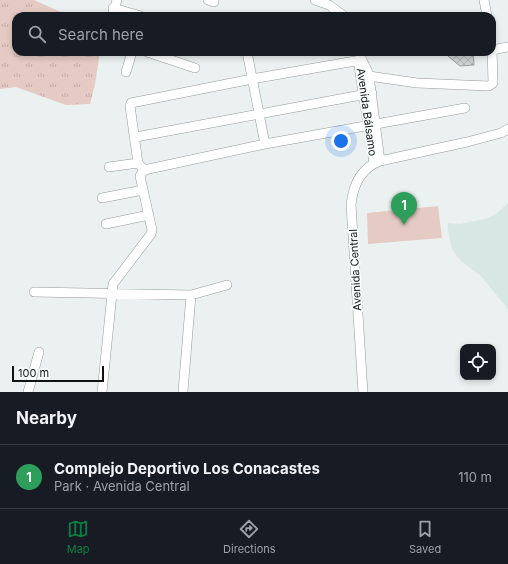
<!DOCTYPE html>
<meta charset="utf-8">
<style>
body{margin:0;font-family:Inter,sans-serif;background:#20242c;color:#f1f3f6}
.controls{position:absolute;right:12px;bottom:12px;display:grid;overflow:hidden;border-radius:8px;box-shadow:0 2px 6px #0003}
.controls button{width:36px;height:36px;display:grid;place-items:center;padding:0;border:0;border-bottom:1px solid #363941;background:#171b24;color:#f1f3f6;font:20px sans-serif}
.scale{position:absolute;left:12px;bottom:10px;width:92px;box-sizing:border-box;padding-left:4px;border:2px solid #111313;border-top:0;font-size:11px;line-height:14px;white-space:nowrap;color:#111313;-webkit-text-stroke:3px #f8fefd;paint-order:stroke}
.you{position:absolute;left:341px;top:141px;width:14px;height:14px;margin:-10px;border:3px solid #fff;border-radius:50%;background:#1a73e8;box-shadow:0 0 0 6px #1a73e833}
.badge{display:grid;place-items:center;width:26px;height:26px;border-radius:50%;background:#0b8043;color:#fff;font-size:13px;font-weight:700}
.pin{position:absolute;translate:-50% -33px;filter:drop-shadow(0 1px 2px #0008)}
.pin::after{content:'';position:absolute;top:21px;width:14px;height:12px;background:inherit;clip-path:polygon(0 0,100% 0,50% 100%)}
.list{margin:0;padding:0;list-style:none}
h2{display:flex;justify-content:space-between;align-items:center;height:52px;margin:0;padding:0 16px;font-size:17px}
h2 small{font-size:13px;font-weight:400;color:#9ea1a6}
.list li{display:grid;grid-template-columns:26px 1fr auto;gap:12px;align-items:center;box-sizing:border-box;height:64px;padding:0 16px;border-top:1px solid #363941}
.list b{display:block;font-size:15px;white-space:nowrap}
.list p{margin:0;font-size:13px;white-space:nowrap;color:#9ea1a6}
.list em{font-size:13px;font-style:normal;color:#9ea1a6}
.icon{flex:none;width:22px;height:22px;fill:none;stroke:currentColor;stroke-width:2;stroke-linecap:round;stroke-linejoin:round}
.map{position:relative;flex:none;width:508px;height:392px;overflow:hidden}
.search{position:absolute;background:#171b24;box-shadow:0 2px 6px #0003;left:12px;right:12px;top:12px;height:44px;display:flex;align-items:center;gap:10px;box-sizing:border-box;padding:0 14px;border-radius:12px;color:#9ea1a6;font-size:15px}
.sheet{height:116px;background:#171b24}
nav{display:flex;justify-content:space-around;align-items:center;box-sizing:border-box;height:56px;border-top:1px solid #363941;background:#171b24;font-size:11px;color:#9ea1a6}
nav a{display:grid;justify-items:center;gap:2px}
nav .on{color:#0b8043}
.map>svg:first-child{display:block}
.built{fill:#d8e7e4}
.grass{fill:url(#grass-tufts)}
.park{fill:#e5cbc3}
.building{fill:url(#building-cross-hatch);stroke:#969c9a}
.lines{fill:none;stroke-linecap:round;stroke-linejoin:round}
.minor-casing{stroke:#959a99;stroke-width:10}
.minor{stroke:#fff;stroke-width:9}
.labels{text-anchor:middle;stroke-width:3.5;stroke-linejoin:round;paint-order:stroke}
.street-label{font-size:11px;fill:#111313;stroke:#f8fefd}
</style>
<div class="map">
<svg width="508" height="392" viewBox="0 0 508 392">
<defs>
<pattern id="grass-tufts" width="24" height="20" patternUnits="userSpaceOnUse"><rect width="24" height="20" fill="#e5cbc3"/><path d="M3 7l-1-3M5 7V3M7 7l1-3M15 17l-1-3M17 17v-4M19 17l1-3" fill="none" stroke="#c3ada7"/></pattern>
<pattern id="building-cross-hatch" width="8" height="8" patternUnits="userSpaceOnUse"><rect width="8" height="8" fill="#ccd2d1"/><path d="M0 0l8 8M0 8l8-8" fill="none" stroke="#aeb3b3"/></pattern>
</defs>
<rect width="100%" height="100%" fill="#ebf1f0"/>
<path class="built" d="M 508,203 L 508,309 L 481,276 L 462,262 L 456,255 L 451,247 L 448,229 L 448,223 L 460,224 L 488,218 L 497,213 Z"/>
<path class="grass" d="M 0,0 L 34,0 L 70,16 L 16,16 L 16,52 L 100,52 L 95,84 L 90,104 L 66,105 L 16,87 L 0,89 Z"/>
<path class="park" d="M 438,206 L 442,238 L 368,244 L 367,213 Z"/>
<path class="building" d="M 448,52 L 473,52 L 474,65 L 460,66 L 448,56 Z"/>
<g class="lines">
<defs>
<path id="minor" d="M 208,0 L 214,2
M 315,0 L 329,5 L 344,16
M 484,0 L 487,16
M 113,8 L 141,16
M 112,16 L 117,0
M 492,50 L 508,47
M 147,52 L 195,68
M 247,52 L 265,144
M 359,52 C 361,61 367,67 369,76 L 380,161
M 361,60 L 359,66 L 374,163
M 126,72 L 132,52
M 369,76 L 417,83 L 489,86 L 493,83 L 492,48
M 136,137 L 372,93
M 109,167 L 138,163
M 144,170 L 138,163 L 130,106 L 131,103 L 252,79 L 361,60
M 102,198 L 143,190
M 106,224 L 149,215
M 34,292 L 191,295 L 227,285
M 183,391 L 191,295
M 28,392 L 39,352
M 102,392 L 113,284 L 151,234 L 152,230 L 140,176 L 144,170 L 265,144 L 465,108
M 363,392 L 351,205 C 353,185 361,168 380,161 L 467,142 L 501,133 L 508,129"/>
</defs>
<use href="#minor" class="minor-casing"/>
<use href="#minor" class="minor"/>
</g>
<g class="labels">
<g class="street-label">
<text transform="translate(367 112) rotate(82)" y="4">Avenida Bálsamo</text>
<text transform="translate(355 270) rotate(-93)" y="4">Avenida Central</text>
</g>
</g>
</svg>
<div class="controls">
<button><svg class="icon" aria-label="locate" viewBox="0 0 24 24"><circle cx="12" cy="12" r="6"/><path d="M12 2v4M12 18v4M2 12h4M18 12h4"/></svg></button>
</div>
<div class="scale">100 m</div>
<div class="you"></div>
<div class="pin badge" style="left:404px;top:225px;background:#2e9e5b">1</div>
<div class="search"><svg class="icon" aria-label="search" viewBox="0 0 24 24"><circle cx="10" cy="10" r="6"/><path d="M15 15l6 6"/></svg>Search here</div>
</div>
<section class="sheet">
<h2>Nearby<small></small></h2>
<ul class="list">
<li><span class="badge" style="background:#2e9e5b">1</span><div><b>Complejo Deportivo Los Conacastes</b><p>Park · Avenida Central</p></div><em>110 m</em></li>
</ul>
</section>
<nav>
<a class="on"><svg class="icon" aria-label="map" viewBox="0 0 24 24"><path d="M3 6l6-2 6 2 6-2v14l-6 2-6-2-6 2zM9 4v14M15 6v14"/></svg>Map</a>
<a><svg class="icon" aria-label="directions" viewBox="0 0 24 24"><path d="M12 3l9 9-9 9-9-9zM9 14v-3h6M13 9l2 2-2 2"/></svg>Directions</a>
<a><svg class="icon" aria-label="saved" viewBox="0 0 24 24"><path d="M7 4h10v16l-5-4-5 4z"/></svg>Saved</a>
</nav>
